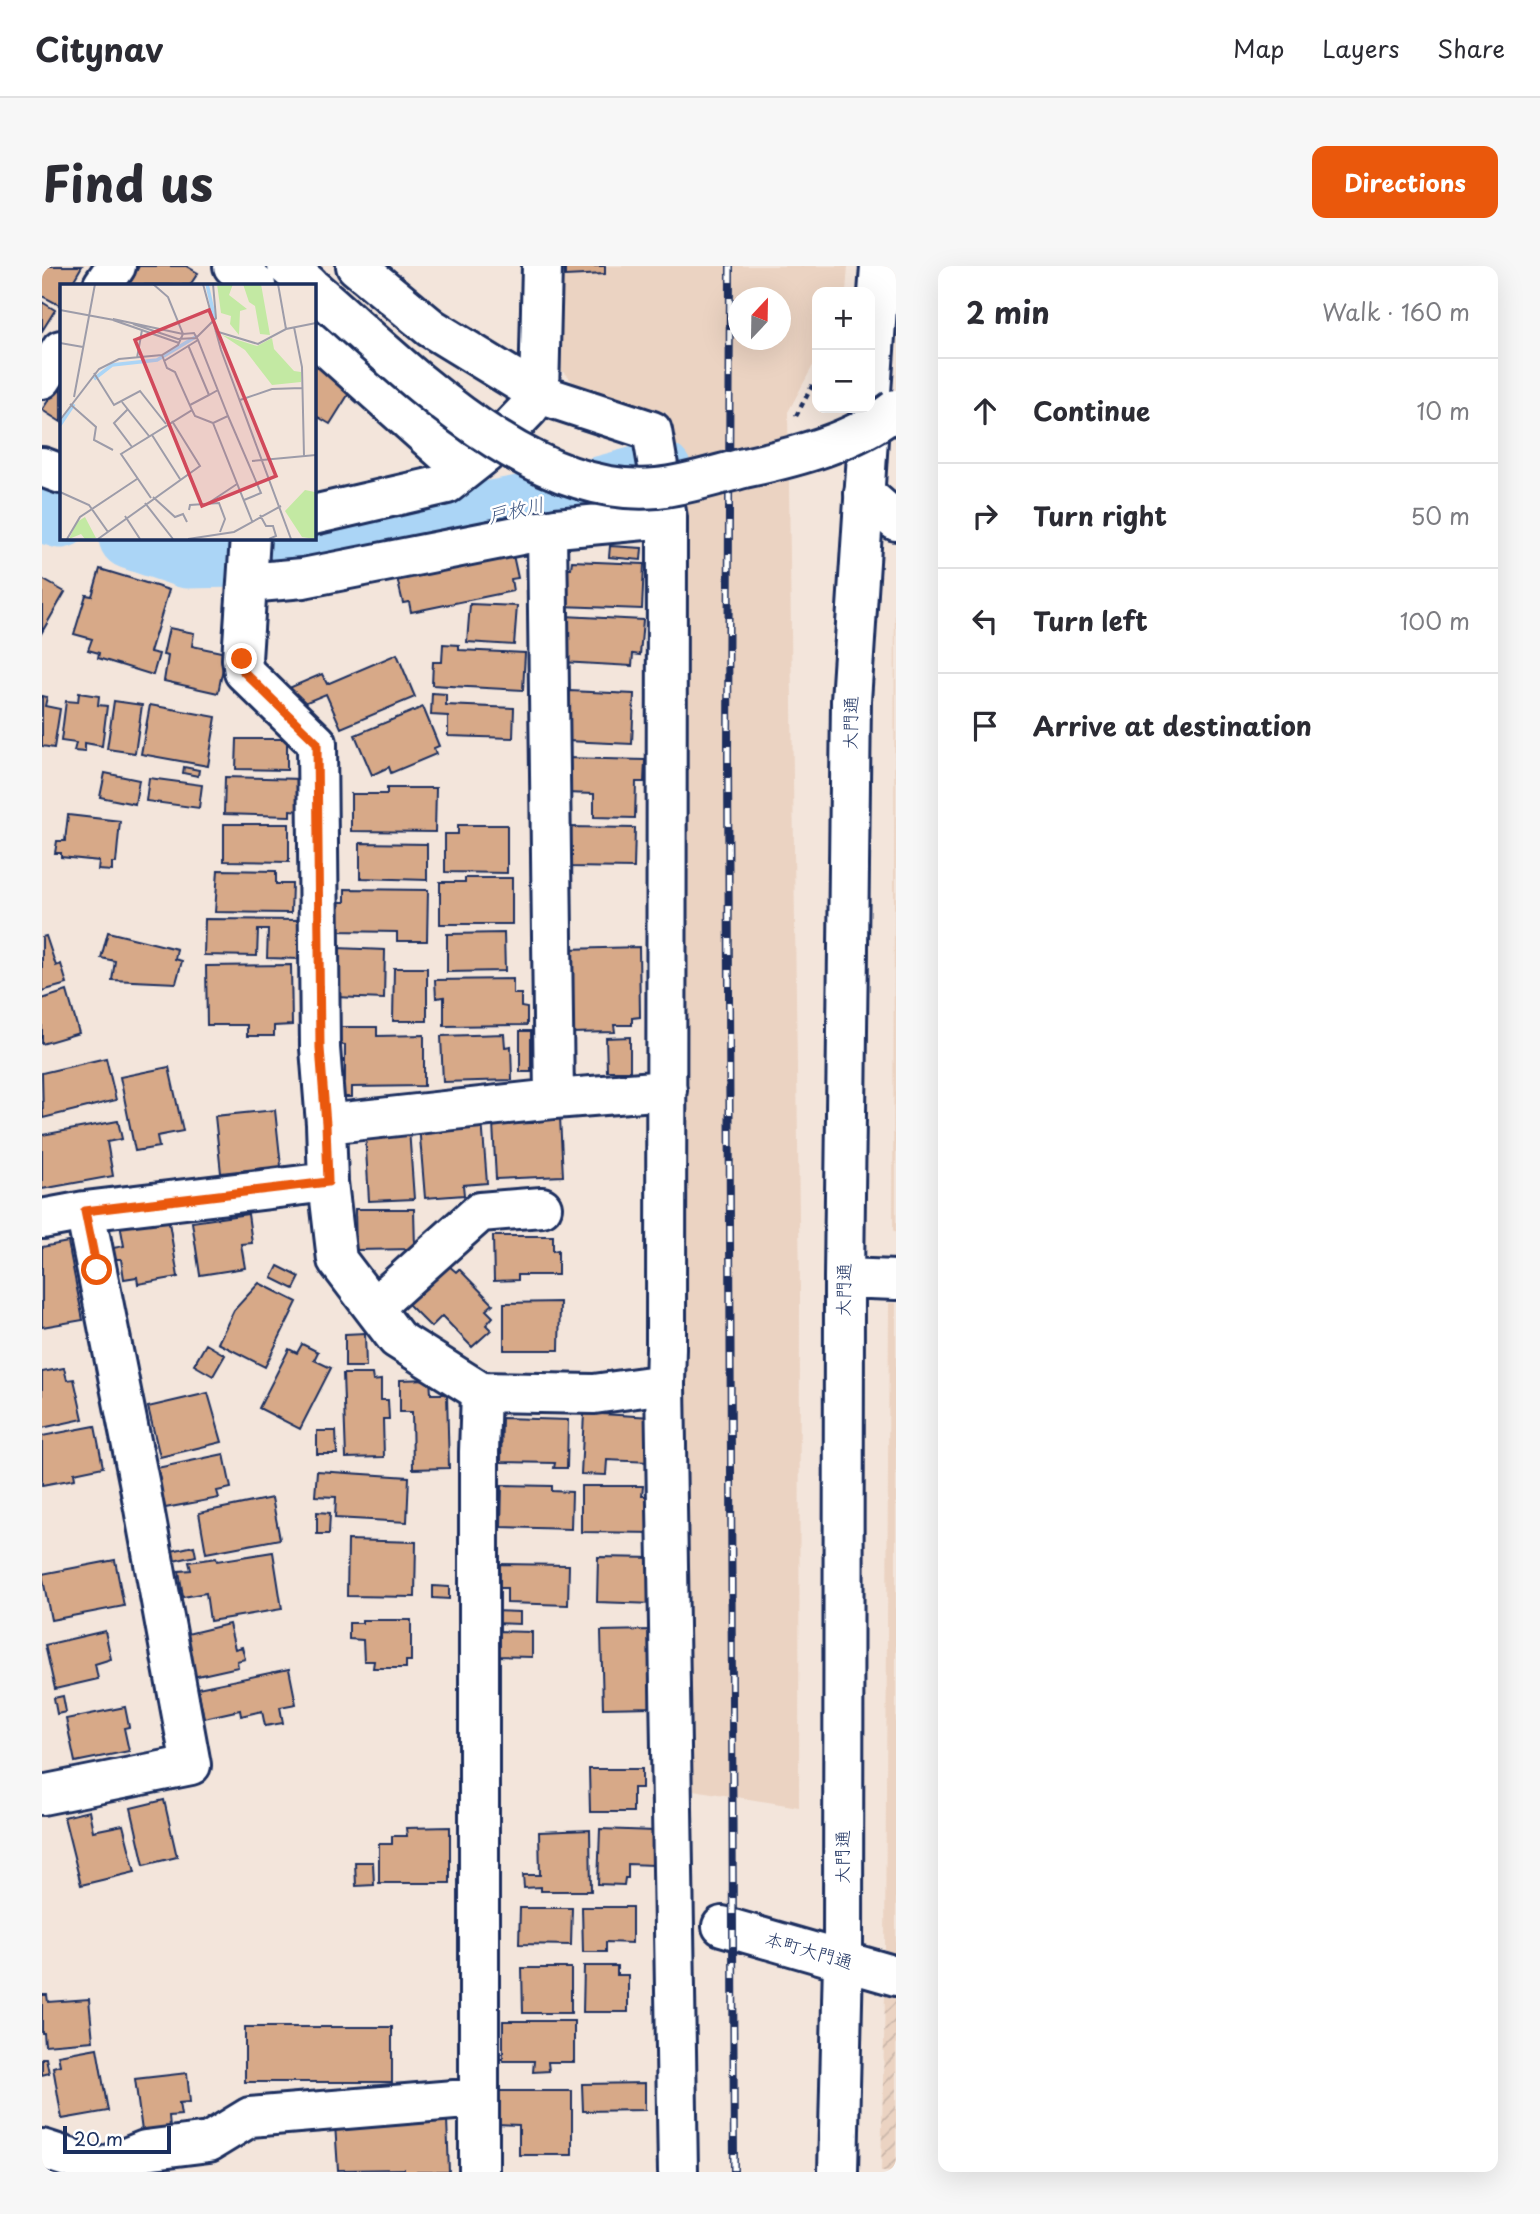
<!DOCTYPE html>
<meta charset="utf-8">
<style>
body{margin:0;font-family:"Playpen Sans","Klee One",sans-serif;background:#f7f7f7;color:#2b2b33}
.controls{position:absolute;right:21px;top:21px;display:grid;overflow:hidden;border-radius:14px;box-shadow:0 7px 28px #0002}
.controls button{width:63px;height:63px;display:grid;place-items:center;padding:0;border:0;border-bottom:2px solid #e1e1e2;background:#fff;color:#2b2b33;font:35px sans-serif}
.compass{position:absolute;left:686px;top:21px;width:63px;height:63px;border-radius:50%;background:#fff;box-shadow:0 7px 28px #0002;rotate:22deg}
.scale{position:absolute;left:21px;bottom:18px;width:108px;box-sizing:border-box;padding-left:7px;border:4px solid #1b2f5e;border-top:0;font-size:19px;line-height:24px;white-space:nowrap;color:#1b2f5e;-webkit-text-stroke:5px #fff;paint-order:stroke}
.stop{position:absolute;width:21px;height:21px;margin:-16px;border:5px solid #ea580c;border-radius:50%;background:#fff}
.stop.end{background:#ea580c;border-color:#fff;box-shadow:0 2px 7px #0008}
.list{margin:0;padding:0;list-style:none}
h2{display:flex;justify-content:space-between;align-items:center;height:91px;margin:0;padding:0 28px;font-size:30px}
h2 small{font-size:23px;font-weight:400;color:#7c7c81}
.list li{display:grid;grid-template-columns:46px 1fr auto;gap:21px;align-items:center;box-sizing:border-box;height:105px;padding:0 28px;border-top:2px solid #e1e1e2}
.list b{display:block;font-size:26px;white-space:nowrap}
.list em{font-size:23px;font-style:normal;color:#7c7c81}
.icon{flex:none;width:38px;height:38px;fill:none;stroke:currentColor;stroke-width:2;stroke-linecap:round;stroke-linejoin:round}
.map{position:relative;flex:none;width:854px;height:1906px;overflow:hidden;border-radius:14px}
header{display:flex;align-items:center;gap:42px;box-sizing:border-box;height:98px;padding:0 35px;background:#fff;border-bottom:2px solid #e1e1e2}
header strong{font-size:33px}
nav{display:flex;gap:38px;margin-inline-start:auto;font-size:24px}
.intro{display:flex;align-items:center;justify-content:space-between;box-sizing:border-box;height:168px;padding:0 42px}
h1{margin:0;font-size:49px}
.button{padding:18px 32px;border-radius:14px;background:#ea580c;color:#fff;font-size:24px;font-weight:700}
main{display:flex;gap:42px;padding:0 42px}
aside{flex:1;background:#fff;border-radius:14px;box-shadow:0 7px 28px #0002}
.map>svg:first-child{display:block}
.built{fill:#ebd3c2;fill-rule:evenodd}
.industrial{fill:url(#industrial-furrows)}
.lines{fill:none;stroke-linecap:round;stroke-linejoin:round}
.river{stroke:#abd5f6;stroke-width:65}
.building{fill:#d7a988;stroke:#1b2f5e;stroke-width:2}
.street-casing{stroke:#1b2f5e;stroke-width:44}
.secondary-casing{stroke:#1b2f5e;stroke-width:44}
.path{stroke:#1b2f5e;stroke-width:4.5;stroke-dasharray:5 5;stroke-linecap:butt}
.street{stroke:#fff;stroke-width:38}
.secondary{stroke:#fff;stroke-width:38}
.rail-casing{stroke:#1b2f5e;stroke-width:8}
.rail{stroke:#fff;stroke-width:5;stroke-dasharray:16;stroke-linecap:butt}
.secondary-bridge-casing{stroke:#1b2f5e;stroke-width:44;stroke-linecap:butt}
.secondary-bridge{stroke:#fff;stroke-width:38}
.route{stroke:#ea580c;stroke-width:9}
.labels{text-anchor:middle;stroke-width:5;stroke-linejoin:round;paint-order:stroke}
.street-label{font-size:18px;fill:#1b2f5e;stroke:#fff}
.water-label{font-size:19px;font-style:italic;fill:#3f5884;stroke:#fff}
.inset-river{fill:none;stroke:#abd5f6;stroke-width:3.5}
.inset-road{fill:none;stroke:#9d9ca9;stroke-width:2}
.view{fill:#d1495b;fill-opacity:0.15;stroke:#d1495b;stroke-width:3.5}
.inset-edge{fill:none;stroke:#1b2f5e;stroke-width:3.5}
</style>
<header>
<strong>Citynav</strong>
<nav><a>Map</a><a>Layers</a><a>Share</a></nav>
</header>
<div class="intro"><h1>Find us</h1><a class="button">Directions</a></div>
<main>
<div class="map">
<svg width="854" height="1906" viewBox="0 0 854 1906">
<defs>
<pattern id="industrial-furrows" width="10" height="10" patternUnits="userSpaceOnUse" patternTransform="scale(1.75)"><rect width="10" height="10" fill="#ebd3c2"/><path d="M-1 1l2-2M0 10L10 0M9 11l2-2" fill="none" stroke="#c9b5a9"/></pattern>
</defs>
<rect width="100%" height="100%" fill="#f3e5db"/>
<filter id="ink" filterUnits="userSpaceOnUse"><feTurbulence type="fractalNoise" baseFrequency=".0143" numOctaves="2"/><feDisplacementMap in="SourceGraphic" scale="14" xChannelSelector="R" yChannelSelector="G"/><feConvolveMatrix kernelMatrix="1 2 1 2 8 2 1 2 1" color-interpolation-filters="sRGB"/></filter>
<g filter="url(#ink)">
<path class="built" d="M 518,0 L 806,0 L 804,26 L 775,26 L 775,92 L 746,146 L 758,1023 L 757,1541 L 645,1523 L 642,273 L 625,147 L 591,146 L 544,129 L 519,104 ZM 696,32 L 738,32 L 738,74 L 696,74 Z
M 853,285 L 854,285 L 854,967 L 851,964 Z
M 847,1037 L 854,1037 L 854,1691 L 843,1688 Z"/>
<path class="industrial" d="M 843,1729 L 854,1732 L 854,1906 L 839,1906 Z"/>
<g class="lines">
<path class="river" d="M 0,244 L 19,250
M 89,271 L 145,290 L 243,288 L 281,283 L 369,268 L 439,249 L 505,237 L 618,207"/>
</g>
<path class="building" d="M 0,0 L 40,0 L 29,19 L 19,19 L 19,35 L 17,39 L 0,30 Z
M 97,0 L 144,0 L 156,7 L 148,19 L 87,19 Z
M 523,0 L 563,0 L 563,8 L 523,10 Z
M 0,36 L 13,44 L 0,65 Z
M 271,97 L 311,121 L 288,158 L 276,151 L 273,156 L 271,155 Z
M 19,115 L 19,156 L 0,144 Z
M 469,280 L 476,312 L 469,313 L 471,325 L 369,346 L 367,336 L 361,337 L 355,312 Z
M 568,280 L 600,282 L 599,294 L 567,291 Z
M 530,295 L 602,298 L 600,343 L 519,340 L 521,302 L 529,302 Z
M 58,303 L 127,324 L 108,386 L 117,388 L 111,409 L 56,392 L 57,387 L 46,384 L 50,373 L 32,368 L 44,329 L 50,330 Z
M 0,313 L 23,326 L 0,366 Z
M 428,338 L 475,340 L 472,379 L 425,376 Z
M 522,350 L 601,354 L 598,389 L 591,388 L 590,400 L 520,396 Z
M 127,362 L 152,367 L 150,380 L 184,387 L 176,427 L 122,415 L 126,390 L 121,389 Z
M 401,378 L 417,379 L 417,384 L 483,387 L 481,424 L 390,419 L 391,396 L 400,396 Z
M 355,388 L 373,431 L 299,462 L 284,428 L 255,440 L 247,422 L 280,408 L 285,418 Z
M 527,425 L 592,428 L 590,478 L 525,475 Z
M 37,427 L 57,430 L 56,439 L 65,440 L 60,480 L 43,477 L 43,486 L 32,485 L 34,477 L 19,475 L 24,435 L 36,436 Z
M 390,427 L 404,428 L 404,439 L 472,442 L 471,472 L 406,470 L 406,450 L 389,449 Z
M 0,430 L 5,431 L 3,440 L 18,443 L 12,482 L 0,480 Z
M 72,435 L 100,439 L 93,487 L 65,483 Z
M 108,439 L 174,451 L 166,500 L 99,488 Z
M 381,441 L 397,480 L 392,482 L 394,488 L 349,507 L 347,501 L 330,509 L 313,469 Z
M 195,473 L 245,473 L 245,504 L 194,503 Z
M 523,492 L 603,494 L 602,516 L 594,516 L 593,552 L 552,551 L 552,528 L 523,527 Z
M 142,501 L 157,504 L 156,510 L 141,507 Z
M 63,507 L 97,514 L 93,538 L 58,531 Z
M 183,511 L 260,513 L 259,545 L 248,544 L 248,550 L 182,548 Z
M 107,512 L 160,519 L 157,542 L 104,535 Z
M 345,522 L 394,522 L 393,566 L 309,565 L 309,528 L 345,528 Z
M 26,549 L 78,555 L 74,597 L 70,597 L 70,605 L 56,604 L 57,595 L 19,591 L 19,587 L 13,587 L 15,575 L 23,575 Z
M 182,558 L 247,558 L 247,596 L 182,595 Z
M 416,559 L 465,559 L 465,607 L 403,606 L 403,568 L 416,568 Z
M 526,561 L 593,562 L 592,602 L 526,601 Z
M 318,577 L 385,578 L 385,614 L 318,612 Z
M 176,604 L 234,605 L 234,618 L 250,618 L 249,647 L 173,646 Z
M 423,612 L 470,612 L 470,658 L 398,658 L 398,616 L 423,616 Z
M 303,623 L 386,624 L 385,675 L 355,675 L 355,666 L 293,665 L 294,636 L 303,636 Z
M 163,653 L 260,654 L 258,693 L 225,692 L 226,664 L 216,664 L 215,690 L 162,689 Z
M 66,666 L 135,683 L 133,693 L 140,695 L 134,717 L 70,714 L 73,695 L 59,692 Z
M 462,667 L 463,705 L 405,706 L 405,668 Z
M 4,670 L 14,700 L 19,698 L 25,718 L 0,725 L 0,671 Z
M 597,681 L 598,751 L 590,752 L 590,759 L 572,759 L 573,766 L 527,767 L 525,683 Z
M 295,682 L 343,684 L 342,733 L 293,731 Z
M 249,699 L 250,759 L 232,760 L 232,770 L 205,770 L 205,759 L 165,759 L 164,700 Z
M 352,702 L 385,702 L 385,755 L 351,755 Z
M 471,713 L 471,728 L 479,728 L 479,741 L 485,742 L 485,759 L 402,760 L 402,731 L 394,732 L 393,714 Z
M 25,725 L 37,767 L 0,778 L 0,733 Z
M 294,761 L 335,761 L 335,770 L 382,769 L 382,820 L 310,821 L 310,831 L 294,831 L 294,815 L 303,815 L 303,779 L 295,778 Z
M 478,765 L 489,765 L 489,806 L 478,806 Z
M 462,768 L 463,781 L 469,780 L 470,814 L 401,816 L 399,770 Z
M 588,771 L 588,805 L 565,805 L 564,772 Z
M 64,792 L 74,834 L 1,852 L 0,807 Z
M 127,801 L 141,865 L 115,870 L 117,881 L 93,885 L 78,811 Z
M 233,844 L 239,900 L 179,907 L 173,850 Z
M 518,851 L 521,910 L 454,913 L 451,858 L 491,857 L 491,852 Z
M 440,854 L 445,917 L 421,919 L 422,929 L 383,932 L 377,859 Z
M 76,855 L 80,873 L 65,876 L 71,910 L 0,923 L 0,869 Z
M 367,863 L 372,933 L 327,935 L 323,866 Z
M 313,943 L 372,943 L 373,983 L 314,984 Z
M 206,948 L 210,977 L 199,978 L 203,1002 L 158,1009 L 150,956 Z
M 126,950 L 136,1011 L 96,1018 L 95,1011 L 82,1013 L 79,993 L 73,993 L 71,982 L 82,980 L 78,958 Z
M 451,970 L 511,970 L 511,985 L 516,984 L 516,1009 L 476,1009 L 476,1014 L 452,1015 Z
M 26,976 L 41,1054 L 0,1061 L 0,981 Z
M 406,999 L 414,1006 L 417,1003 L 451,1038 L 444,1044 L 451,1051 L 444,1059 L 449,1064 L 430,1081 L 400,1050 L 389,1061 L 366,1038 Z
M 236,1000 L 258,1011 L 252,1023 L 230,1012 Z
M 217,1017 L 255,1036 L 223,1101 L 176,1077 L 192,1044 Z
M 518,1036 L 517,1084 L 462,1084 L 462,1037 Z
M 323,1067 L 324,1101 L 303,1101 L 303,1068 Z
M 164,1078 L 183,1089 L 171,1110 L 152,1099 Z
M 260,1078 L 276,1086 L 272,1094 L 289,1102 L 258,1163 L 217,1142 L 247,1083 L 255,1087 Z
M 22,1102 L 25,1114 L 32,1113 L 41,1153 L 0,1162 L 0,1106 Z
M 301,1108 L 330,1108 L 331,1115 L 339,1114 L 339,1134 L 346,1134 L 347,1153 L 341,1153 L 342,1191 L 304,1192 Z
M 388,1113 L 389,1128 L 405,1128 L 407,1202 L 371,1203 L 370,1146 L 358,1146 L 358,1114 Z
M 166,1127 L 180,1176 L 118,1191 L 106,1141 Z
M 542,1147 L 610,1151 L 608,1196 L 565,1194 L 564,1209 L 539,1208 Z
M 460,1152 L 526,1154 L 525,1202 L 512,1202 L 513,1197 L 459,1196 Z
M 53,1160 L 61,1201 L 32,1207 L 33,1213 L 0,1219 L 0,1170 Z
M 275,1165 L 294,1165 L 295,1188 L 275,1188 Z
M 182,1188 L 189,1222 L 175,1225 L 177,1232 L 123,1242 L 115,1202 Z
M 275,1205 L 367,1211 L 365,1256 L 293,1252 L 294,1231 L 273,1230 Z
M 460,1219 L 510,1220 L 510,1225 L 530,1226 L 529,1263 L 459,1261 Z
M 539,1220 L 601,1220 L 600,1230 L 614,1230 L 613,1267 L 539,1266 Z
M 230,1232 L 238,1273 L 164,1287 L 157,1247 Z
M 275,1246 L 288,1247 L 287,1268 L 275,1268 Z
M 306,1274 L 374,1276 L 373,1331 L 305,1330 Z
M 152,1280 L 154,1290 L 127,1296 L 125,1286 Z
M 231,1286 L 240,1343 L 168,1355 L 164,1327 L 141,1331 L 137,1305 L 149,1304 L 147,1296 L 174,1292 L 175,1295 Z
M 556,1291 L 614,1292 L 613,1338 L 555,1336 Z
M 73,1294 L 82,1340 L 9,1354 L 0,1308 Z
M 458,1298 L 527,1299 L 526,1339 L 465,1337 L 465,1322 L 457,1322 Z
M 391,1320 L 407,1321 L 407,1333 L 391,1332 Z
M 452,1345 L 478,1346 L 478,1358 L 452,1357 Z
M 320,1354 L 369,1354 L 369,1395 L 364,1395 L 364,1402 L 331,1402 L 332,1395 L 322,1395 L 321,1374 L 307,1373 L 307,1357 L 320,1357 Z
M 187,1358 L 193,1383 L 200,1381 L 203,1393 L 195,1395 L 196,1401 L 151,1411 L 141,1369 Z
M 609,1364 L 610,1441 L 561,1442 L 559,1365 Z
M 63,1365 L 69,1393 L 53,1398 L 56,1413 L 13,1423 L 3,1379 Z
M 453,1365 L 490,1366 L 490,1391 L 453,1390 Z
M 247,1403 L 254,1438 L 238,1441 L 241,1457 L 223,1460 L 220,1445 L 199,1450 L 198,1444 L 162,1452 L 156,1422 Z
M 21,1430 L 24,1446 L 15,1448 L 12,1432 Z
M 83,1441 L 87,1461 L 82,1462 L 87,1485 L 33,1496 L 24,1453 Z
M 547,1503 L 600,1503 L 600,1522 L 591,1522 L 591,1546 L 548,1546 Z
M 122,1534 L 135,1591 L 102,1599 L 89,1542 Z
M 47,1545 L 51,1565 L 81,1559 L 93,1606 L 39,1619 L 22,1551 Z
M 408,1561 L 408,1617 L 337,1617 L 337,1578 L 350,1578 L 350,1570 L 365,1570 L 364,1562 Z
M 558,1563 L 613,1565 L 612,1599 L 586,1598 L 586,1612 L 583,1612 L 582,1619 L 556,1618 Z
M 548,1564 L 549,1625 L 499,1625 L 499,1621 L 482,1622 L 481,1609 L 498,1609 L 497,1566 Z
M 313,1596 L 331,1596 L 332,1619 L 314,1620 Z
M 540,1641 L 590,1641 L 590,1677 L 564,1676 L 564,1686 L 541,1686 Z
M 478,1642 L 530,1642 L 529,1679 L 477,1678 Z
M 542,1700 L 575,1700 L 575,1709 L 586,1709 L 586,1746 L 541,1746 Z
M 480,1702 L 529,1702 L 529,1747 L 481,1747 Z
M 0,1729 L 5,1729 L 6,1736 L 47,1733 L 51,1775 L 3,1779 L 2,1767 L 0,1767 Z
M 461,1755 L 532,1755 L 532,1796 L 506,1796 L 507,1805 L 491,1806 L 492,1795 L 461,1795 Z
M 203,1761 L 350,1761 L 350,1816 L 203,1816 Z
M 55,1782 L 66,1845 L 20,1853 L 11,1801 L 18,1799 L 16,1789 Z
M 0,1792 L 4,1792 L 7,1807 L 0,1809 Z
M 145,1807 L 148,1836 L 137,1837 L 139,1849 L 127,1850 L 128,1861 L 100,1865 L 93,1813 Z
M 603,1817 L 603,1844 L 541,1845 L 540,1818 Z
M 455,1825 L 530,1825 L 530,1889 L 477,1889 L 477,1859 L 455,1858 Z
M 405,1853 L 407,1906 L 362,1906 L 362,1903 L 296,1904 L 293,1858 Z"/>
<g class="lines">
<defs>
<path id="street" d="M 191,0 L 214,19
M 61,19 L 74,0
M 271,69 L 422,204
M 0,113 L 19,84
M 0,201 L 19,208
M 822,227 L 854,255
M 271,249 L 405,218 L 443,188 L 487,142 L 497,128 L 389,62 L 314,0
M 505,264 L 512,833 L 625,824
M 206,317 L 261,312 L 514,262 L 625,252
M 284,858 L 512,833
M 286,916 L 295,994 L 355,1073 L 439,1126
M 0,953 L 43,945 L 286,916 L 284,858 L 278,782 L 275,477 L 202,406 L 200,393 L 208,271
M 332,1041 L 438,946 L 500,941
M 623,1118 L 636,1906
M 0,1529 L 149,1499 L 97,1215 L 43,945
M 0,1883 L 71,1906
M 59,1902 L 103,1884 L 167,1876 L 208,1851 L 436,1832
M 437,1906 L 437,1186 L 439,1126 L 552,1128 L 623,1118 L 624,1082 L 625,252 L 610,165 L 497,128 L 500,0"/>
<path id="secondary" d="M 245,0 L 267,19
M 828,140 L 838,0
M 802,1012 L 854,1014
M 680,1660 L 854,1710
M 796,1906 L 801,1695 L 802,1012 L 809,435 L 828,142"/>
</defs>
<use href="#street" class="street-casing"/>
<use href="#secondary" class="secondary-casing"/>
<path class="path" d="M 754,150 L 775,111"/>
<use href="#street" class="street"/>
<use href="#secondary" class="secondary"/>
<defs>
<path id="rail" d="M 688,0 L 686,490 L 692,1906"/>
</defs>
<use href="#rail" class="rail-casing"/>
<use href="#rail" class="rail"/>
<defs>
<path id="secondary-bridge" d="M 271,23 C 361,100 486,234 615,222 C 644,219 674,209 702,202 C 754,191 812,176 854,143"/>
</defs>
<use href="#secondary-bridge" class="secondary-bridge-casing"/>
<use href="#secondary-bridge" class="secondary-bridge"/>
</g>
</g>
<g class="lines" filter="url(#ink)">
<path class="route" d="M 55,1004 L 43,945 L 286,916 L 284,858 L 278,782 L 275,477 L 202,406 L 200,393"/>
</g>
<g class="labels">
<g class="street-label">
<text transform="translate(809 457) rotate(-89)" y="6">大門通</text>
<text transform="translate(802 1024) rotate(-89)" y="6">大門通</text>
<text transform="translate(801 1591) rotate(-90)" y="6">大門通</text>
<text transform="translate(767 1685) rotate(16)" y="6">本町大門通</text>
</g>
<g class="water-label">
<text transform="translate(474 244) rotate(-13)" y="7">戸枚川</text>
</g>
</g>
<g transform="translate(18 18)">
<rect width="256" height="256" fill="#f3e5db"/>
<path d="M 157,0 L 173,0 L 169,11 L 187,25 L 180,27 L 179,51 L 170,40 L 171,32 L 161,29 ZM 183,0 L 201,0 L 210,51 L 200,50 L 195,22 L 189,18 ZM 245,206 L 255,208 L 255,255 L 242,253 L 225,227 Z" fill="#c3e9a3"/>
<path d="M 162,51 L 197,62 L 212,54 L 214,65 L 234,87 L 241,88 L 241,98 L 212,101 L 185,66 ZM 25,233 L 36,254 L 25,255 L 21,250 L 9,255 L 17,238 Z" fill="#c3e9a3"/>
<path class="inset-river" d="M 147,0 L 155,36M 34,95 L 52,81 L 97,76 L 137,52M 0,141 L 14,120"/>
<path class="inset-road" d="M 93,0 L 108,13 L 123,50 L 134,49 L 138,56 L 168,132 L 153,139 L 192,237M 143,0 L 161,66 L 231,255M 218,0 L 226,45M 0,26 L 54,36M 53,36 L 119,59M 73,40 L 118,55 L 136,54 L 156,34 L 153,0M 234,43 L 242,83 L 244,172M 155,47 L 198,60 L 226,45 L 256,39M 0,59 L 23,63M 128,61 L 149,111 L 158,106M 77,74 L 82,46M 104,77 L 138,56M 34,89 L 54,121 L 80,107 L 106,140M 14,113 L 35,0M 180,116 L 212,105 L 242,104M 62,118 L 89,152M 10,120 L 36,143 L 34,156 L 53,166M 130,121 L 149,111M 68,125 L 54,139 L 72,163M 132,126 L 135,132 L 153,139M 168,132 L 201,209 L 184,216M 0,136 L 39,85 L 59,75 L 102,71 L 118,61 L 123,50 L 53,35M 92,151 L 120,195M 192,177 L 256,171M 0,208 L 29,221 L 48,248M 93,213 L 115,233 L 123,230 L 127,238M 91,214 L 61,170 L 132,126 L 115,88 L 107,84 L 102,71M 85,219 L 113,255M 147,220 L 177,200M 129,226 L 130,221 L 159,219 L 165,235 L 160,248M 200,231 L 206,242 L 213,242 L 216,252 L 209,255M 65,232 L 80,255M 7,255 L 20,233 L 77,195M 38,255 L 140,182 L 112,137M 128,255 L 174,248 L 221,222"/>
<path class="view" d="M 149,26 L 216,192 L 142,222 L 75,56 Z"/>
<rect width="256" height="256" class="inset-edge"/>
</g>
</svg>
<div class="controls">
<button>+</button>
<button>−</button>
</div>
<svg class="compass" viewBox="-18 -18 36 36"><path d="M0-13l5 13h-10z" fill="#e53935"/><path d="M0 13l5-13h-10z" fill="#7c7c81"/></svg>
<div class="scale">20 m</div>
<div class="stop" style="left:55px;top:1004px"></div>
<div class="stop end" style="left:200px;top:393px"></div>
</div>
<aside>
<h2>2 min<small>Walk · 160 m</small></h2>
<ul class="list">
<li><svg class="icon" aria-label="ahead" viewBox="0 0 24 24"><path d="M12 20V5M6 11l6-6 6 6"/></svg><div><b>Continue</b></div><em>10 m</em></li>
<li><svg class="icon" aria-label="right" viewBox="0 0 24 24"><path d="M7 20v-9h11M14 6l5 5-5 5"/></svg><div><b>Turn right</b></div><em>50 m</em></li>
<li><svg class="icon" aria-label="left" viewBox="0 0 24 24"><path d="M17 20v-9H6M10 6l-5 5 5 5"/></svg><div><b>Turn left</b></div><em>100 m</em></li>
<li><svg class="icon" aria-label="arrive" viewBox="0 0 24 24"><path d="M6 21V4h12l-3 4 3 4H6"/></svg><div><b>Arrive at destination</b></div></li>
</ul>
</aside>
</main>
